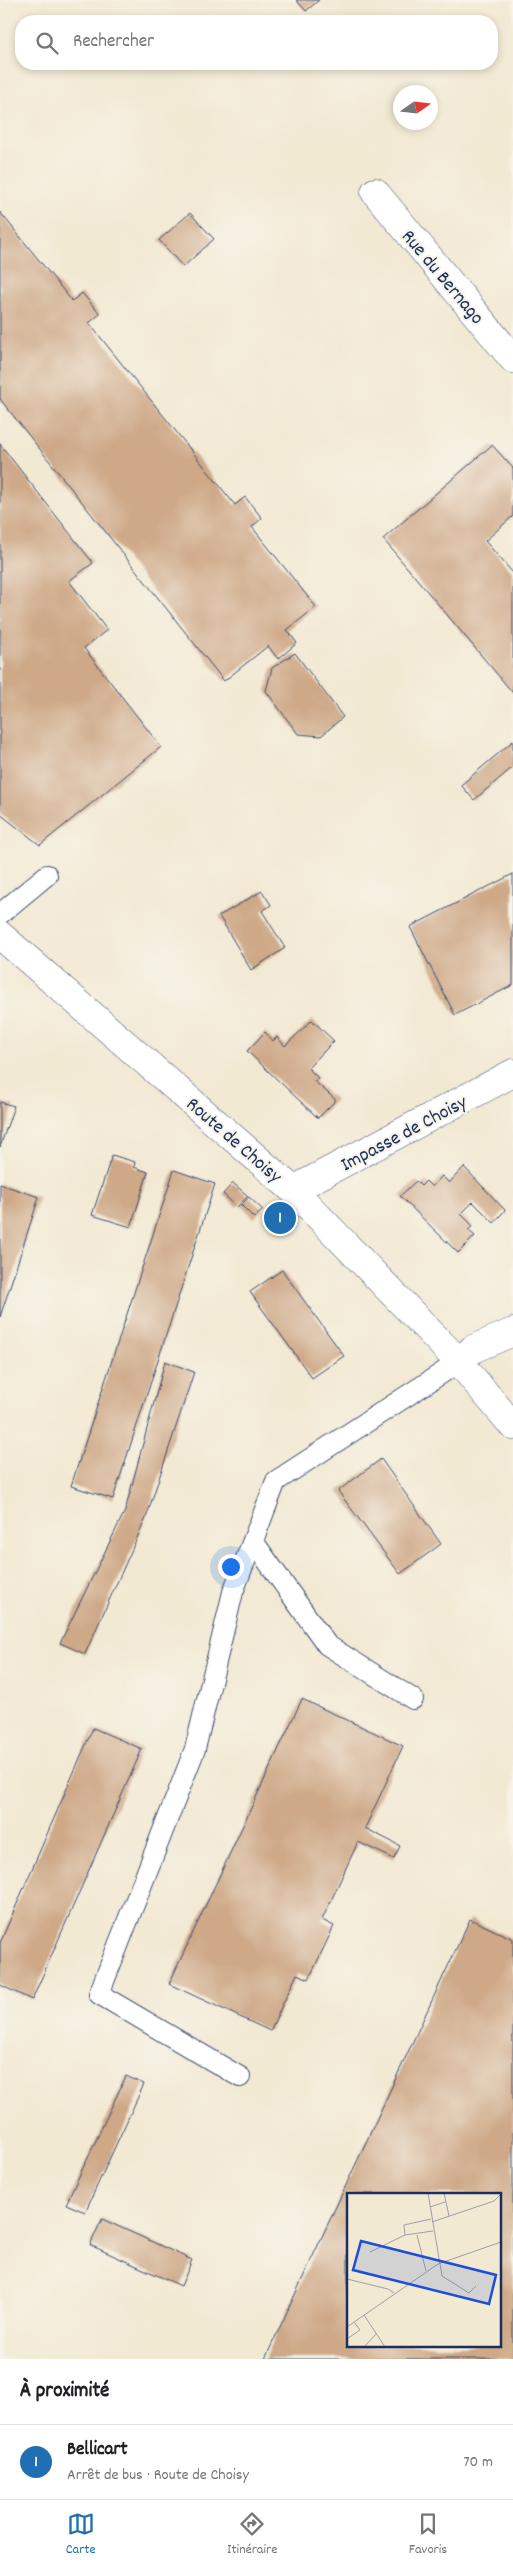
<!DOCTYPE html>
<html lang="fr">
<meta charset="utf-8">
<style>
body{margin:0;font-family:Dekko,sans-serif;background:#f6f6f6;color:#202124}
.compass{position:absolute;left:393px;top:85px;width:45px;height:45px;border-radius:50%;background:#fff;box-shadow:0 2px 8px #0003;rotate:76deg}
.you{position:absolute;left:230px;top:1566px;width:18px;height:18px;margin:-12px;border:4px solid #fff;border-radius:50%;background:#1a73e8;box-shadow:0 0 0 8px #1a73e833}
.badge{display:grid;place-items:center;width:32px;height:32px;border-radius:50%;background:#1f6fb2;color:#fff;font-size:16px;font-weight:700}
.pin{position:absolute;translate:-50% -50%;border:2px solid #fff;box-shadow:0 1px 5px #0006}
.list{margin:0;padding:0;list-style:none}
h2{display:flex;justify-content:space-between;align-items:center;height:65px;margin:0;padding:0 20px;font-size:21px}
h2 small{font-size:16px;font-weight:400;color:#757577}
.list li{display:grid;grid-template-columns:32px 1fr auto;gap:15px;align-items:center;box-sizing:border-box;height:75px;padding:0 20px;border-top:1px solid #e0e0e0}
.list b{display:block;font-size:19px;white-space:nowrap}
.list p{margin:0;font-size:16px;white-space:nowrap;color:#757577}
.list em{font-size:16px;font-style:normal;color:#757577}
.icon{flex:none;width:28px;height:28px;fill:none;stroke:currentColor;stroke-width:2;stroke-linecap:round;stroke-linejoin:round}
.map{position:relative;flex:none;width:513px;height:2359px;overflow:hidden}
.search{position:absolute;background:#fff;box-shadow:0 2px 8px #0003;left:15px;right:15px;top:15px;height:55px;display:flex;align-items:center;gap:12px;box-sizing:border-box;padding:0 18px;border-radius:20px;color:#757577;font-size:19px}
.sheet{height:140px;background:#fff}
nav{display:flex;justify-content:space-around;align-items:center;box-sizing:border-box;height:70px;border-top:1px solid #e0e0e0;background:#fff;font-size:14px;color:#757577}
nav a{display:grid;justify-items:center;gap:2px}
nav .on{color:#1f6fb2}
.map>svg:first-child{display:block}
.building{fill:#cea887;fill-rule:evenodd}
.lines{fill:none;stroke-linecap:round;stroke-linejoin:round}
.lane-casing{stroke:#3b4b70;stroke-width:22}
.street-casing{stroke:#3b4b70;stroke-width:29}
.secondary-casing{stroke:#3b4b70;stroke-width:29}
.lane{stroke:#fff;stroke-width:20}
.street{stroke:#fff;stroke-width:28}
.secondary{stroke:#fff;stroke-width:28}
.labels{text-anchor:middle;stroke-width:4;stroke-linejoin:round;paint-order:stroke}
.street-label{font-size:20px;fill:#1b2f5e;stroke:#f7f3e8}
.inset-road{fill:none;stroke:#9c9fa4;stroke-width:1}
.view{fill:#1d4ed8;fill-opacity:0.15;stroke:#1d4ed8;stroke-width:2.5}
.inset-edge{fill:none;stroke:#1b2f5e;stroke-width:2.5}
</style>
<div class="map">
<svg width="513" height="2359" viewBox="0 0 513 2359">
<rect width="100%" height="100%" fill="#f7f3e8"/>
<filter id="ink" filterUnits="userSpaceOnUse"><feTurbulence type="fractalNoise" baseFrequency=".02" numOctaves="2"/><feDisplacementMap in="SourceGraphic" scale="10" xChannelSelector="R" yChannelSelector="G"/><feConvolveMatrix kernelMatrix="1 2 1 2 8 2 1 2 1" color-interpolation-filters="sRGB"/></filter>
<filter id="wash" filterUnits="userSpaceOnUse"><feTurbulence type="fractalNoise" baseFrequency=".0096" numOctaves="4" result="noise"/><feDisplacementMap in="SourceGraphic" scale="20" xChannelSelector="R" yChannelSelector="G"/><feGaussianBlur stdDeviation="1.12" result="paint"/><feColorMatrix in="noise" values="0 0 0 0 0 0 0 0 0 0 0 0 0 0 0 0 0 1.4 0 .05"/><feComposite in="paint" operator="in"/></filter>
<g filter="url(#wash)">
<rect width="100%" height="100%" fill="#f2e9d3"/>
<g id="blocks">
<path class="building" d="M 296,0 L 319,0 L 306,11 Z
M 0,212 L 72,301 L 82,293 L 100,314 L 89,323 L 235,505 L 245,497 L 262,518 L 252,527 L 316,607 L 287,630 L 297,643 L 278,659 L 268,646 L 224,681 L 0,399 Z
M 190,213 L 214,239 L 183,267 L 159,240 Z
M 0,444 L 93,563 L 69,581 L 107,630 L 84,648 L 161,747 L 40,845 L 0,814 Z
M 492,445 L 513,468 L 513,516 L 485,541 L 513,573 L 513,693 L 383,539 Z
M 295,653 L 343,717 L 321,736 L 298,734 L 266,691 L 272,668 Z
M 513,741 L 513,767 L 474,800 L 461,785 Z
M 513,874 L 513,985 L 455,1015 L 410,927 Z
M 262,891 L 271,905 L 262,911 L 285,948 L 251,970 L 219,916 Z
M 312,1020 L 334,1041 L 308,1068 L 318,1078 L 314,1081 L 336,1100 L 318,1118 L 247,1051 L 265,1032 L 273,1041 L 277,1037 L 285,1046 Z
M 0,1102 L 14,1106 L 0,1147 Z
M 112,1155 L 135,1162 L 134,1167 L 148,1172 L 131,1227 L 92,1215 Z
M 464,1167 L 505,1210 L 494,1223 L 473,1202 L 461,1214 L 473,1226 L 468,1230 L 475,1236 L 458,1253 L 400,1196 L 416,1181 L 421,1186 L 426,1181 L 432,1187 L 442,1176 L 449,1183 Z
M 174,1170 L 215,1184 L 113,1499 L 71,1486 Z
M 233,1183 L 248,1196 L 237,1207 L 223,1194 Z
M 0,1184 L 39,1197 L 0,1317 Z
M 249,1197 L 263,1210 L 254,1218 L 241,1205 Z
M 282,1270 L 344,1356 L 312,1378 L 250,1292 Z
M 165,1361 L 194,1372 L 146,1518 L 85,1654 L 60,1643 L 125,1511 Z
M 381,1459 L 441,1544 L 400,1574 L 338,1491 Z
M 302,1699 L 403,1746 L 365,1828 L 400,1846 L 394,1859 L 358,1842 L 322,1920 L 334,1926 L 309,1979 L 297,1974 L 270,2031 L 169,1984 Z
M 93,1728 L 142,1749 L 32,2000 L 0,1985 L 0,1943 Z
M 470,1919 L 513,1939 L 513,2359 L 265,2359 ZM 348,2194 L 499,2194 L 499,2345 L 348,2345 Z
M 126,2076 L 144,2084 L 85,2212 L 66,2204 Z
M 102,2219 L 192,2260 L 181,2286 L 90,2245 Z"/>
</g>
</g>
<g filter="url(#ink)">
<use href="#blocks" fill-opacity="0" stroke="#3b4b70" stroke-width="1"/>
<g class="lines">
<defs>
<path id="lane" d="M 0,914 L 47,875
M 253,1541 L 327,1645 L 413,1699
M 240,2077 L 99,1994 L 195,1749 L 233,1592 L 276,1481 L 459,1362"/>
<path id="street" d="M 375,192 L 513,359
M 293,1190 L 513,1073
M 459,1362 L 473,1349 L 513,1332"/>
<path id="secondary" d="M 0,935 L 293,1190 L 459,1362 L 513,1426"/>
</defs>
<use href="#lane" class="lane-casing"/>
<use href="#street" class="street-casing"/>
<use href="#secondary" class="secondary-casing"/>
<use href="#lane" class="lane"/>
<use href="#street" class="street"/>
<use href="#secondary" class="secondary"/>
</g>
</g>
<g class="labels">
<g class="street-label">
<text transform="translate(444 276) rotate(50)" y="7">Rue du Bernago</text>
<text transform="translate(403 1132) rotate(-28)" y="7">Impasse de Choisy</text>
<text transform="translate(235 1139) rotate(41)" y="7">Route de Choisy</text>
</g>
</g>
<g transform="translate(347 2193)">
<rect width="154" height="154" fill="#f2e9d3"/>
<path class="inset-road" d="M 81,0 L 95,83 L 122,100 L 129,93M 97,0 L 102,23M 83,14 L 98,9M 85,29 L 147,8 L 154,1M 58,42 L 57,32 L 84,26M 70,42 L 79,78M 23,59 L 58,42 L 86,38M 0,86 L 41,96 L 47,100M 17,122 L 38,154M 0,134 L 91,71 L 154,49M 0,146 L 13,137 L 7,129M 17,154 L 29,141"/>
<path class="view" d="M 14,48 L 149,82 L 142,111 L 6,77 Z"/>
<rect width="154" height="154" class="inset-edge"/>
</g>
</svg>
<svg class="compass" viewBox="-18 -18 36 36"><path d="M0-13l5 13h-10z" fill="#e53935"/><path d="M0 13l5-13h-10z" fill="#757577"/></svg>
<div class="you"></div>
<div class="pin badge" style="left:280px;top:1218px">1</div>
<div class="search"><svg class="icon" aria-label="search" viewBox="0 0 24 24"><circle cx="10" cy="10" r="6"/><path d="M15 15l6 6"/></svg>Rechercher</div>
</div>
<section class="sheet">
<h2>À proximité<small></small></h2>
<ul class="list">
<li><span class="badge">1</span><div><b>Bellicart</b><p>Arrêt de bus · Route de Choisy</p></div><em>70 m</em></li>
</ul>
</section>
<nav>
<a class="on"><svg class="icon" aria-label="map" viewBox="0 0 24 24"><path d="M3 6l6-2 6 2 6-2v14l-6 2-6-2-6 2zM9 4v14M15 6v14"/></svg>Carte</a>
<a><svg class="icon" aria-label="directions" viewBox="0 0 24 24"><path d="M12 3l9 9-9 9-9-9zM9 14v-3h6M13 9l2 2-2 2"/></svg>Itinéraire</a>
<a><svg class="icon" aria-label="saved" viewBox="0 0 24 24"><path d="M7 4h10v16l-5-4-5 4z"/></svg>Favoris</a>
</nav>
